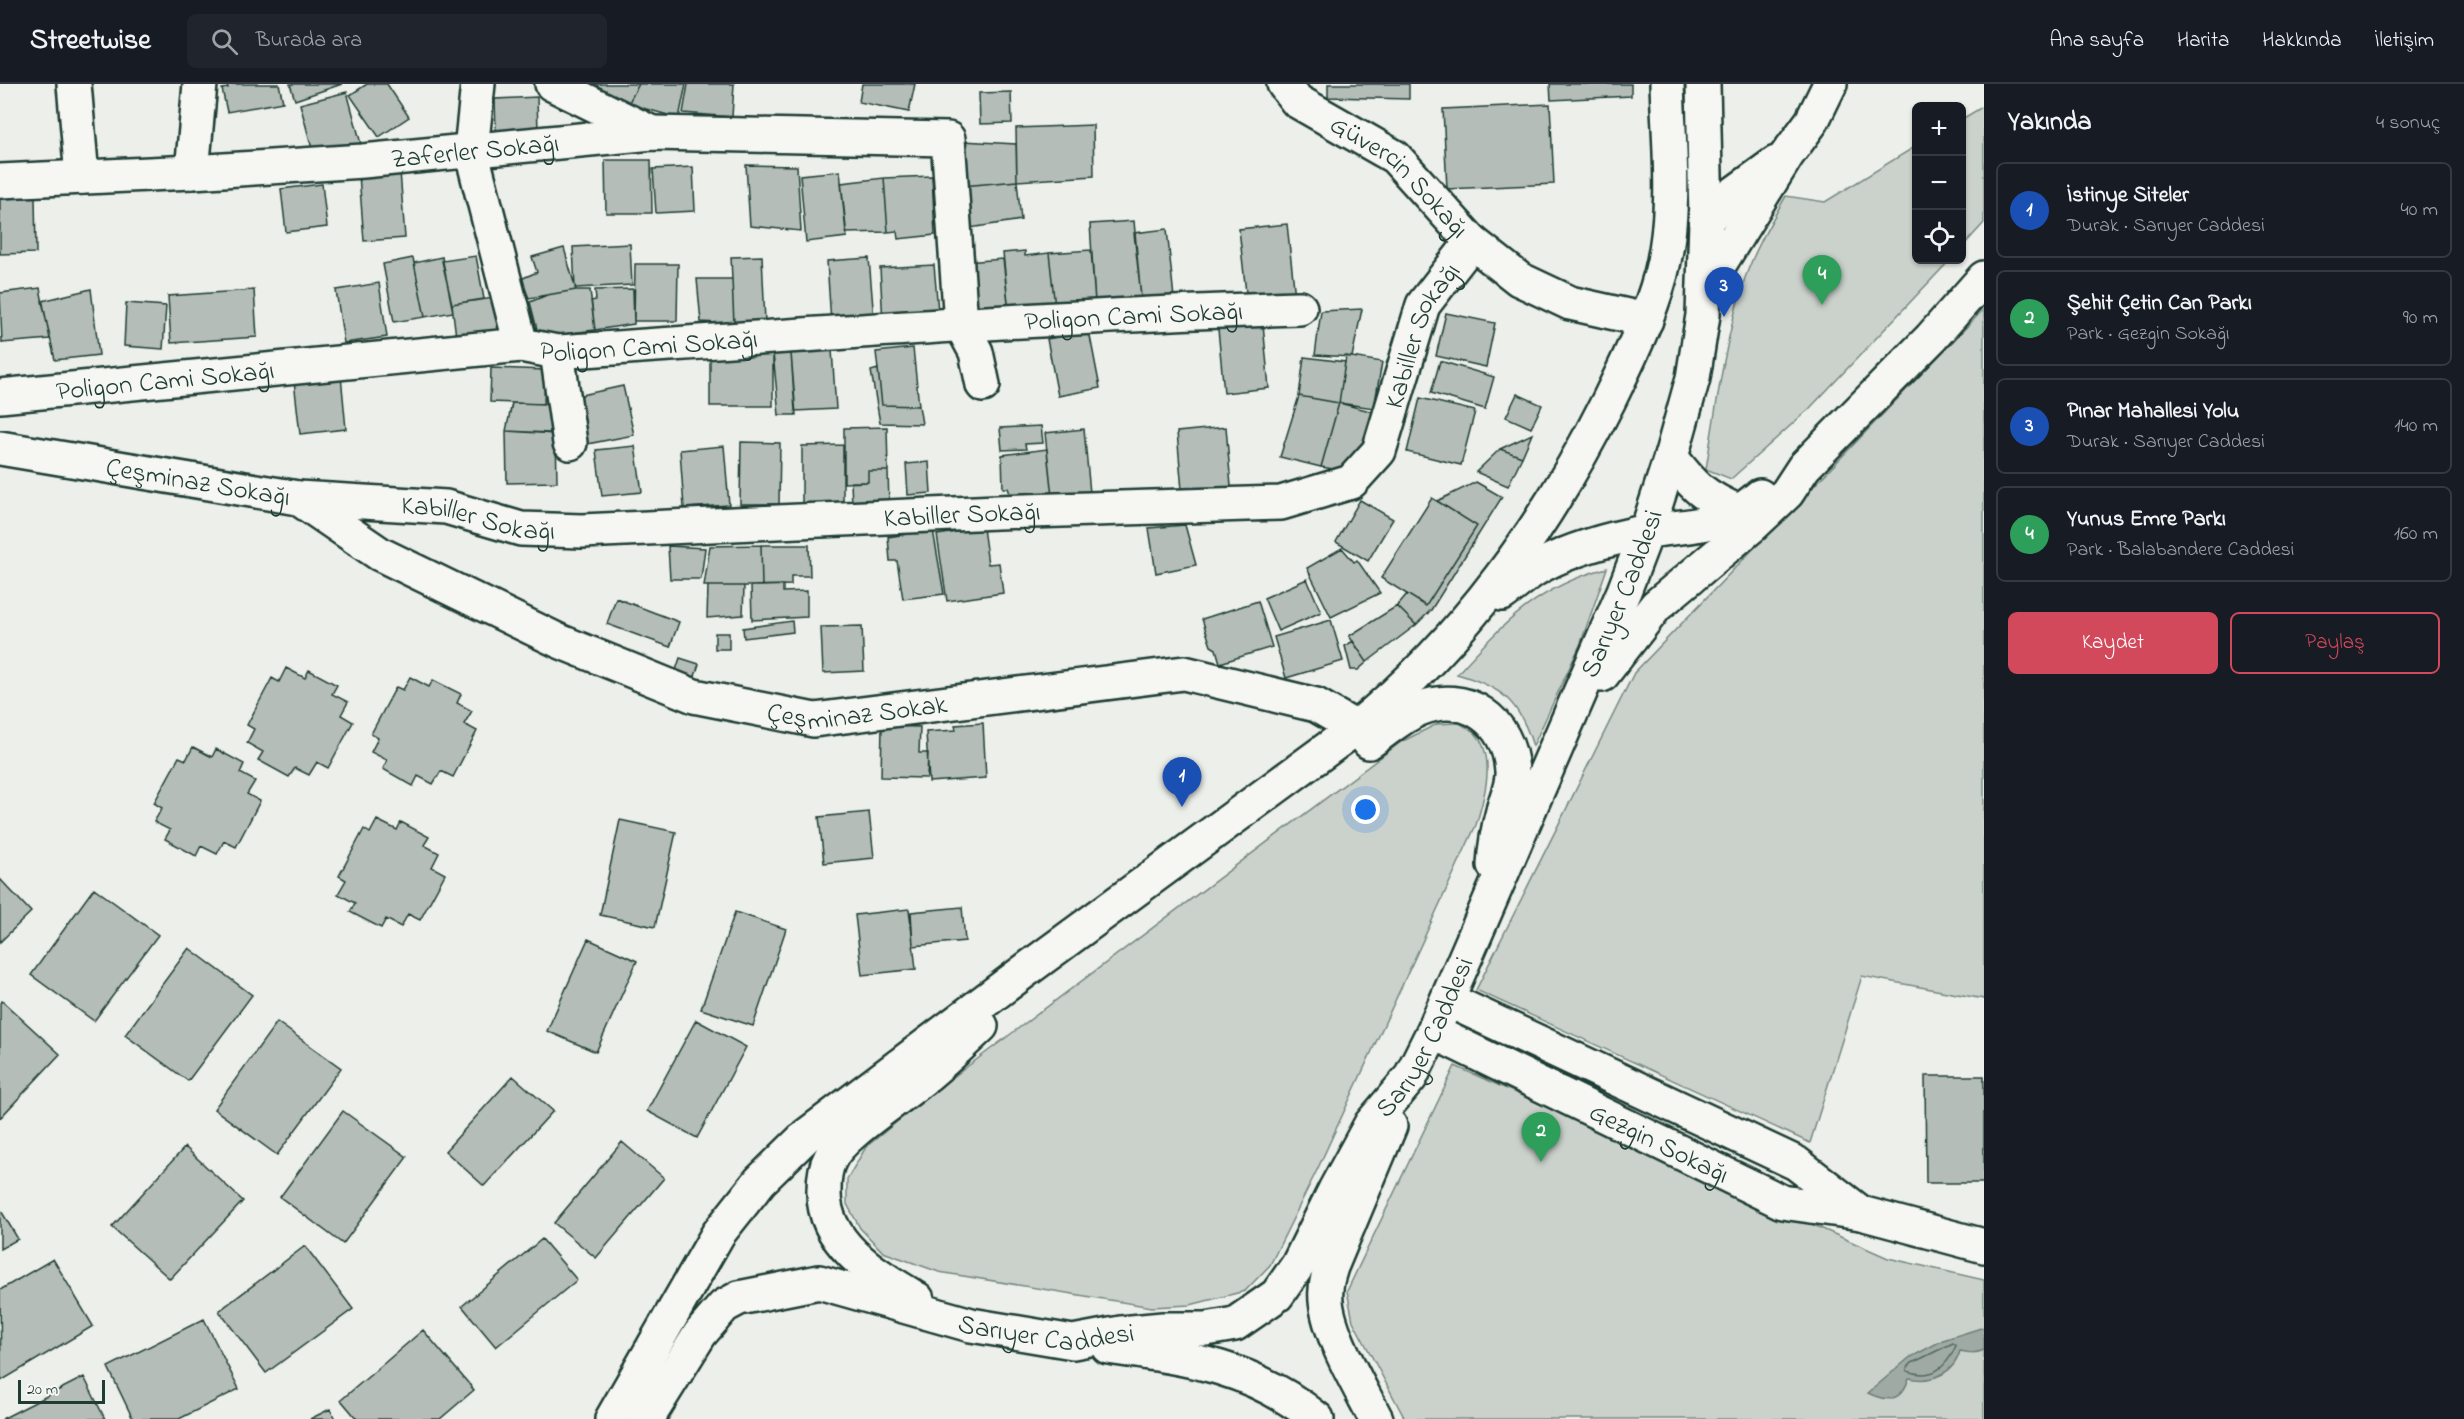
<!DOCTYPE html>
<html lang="tr">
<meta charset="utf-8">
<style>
body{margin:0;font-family:"Indie Flower",sans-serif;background:#20242c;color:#f1f3f6}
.controls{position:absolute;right:18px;top:18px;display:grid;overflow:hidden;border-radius:9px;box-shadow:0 2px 4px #0004}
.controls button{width:54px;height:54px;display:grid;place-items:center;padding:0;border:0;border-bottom:2px solid #363941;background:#171b24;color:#f1f3f6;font:30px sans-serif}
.scale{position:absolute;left:18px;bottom:15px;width:87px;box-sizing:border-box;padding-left:6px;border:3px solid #1f3d34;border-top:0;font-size:16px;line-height:21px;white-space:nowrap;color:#1f3d34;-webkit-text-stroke:4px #f6f6f2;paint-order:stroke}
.you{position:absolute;left:1366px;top:726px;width:21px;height:21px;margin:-15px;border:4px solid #fff;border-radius:50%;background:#1a73e8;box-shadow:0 0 0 9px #1a73e833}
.badge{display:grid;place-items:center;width:39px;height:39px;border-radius:50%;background:#d1495b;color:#fff;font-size:20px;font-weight:700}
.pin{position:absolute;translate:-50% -50px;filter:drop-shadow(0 2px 3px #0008)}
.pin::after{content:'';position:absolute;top:32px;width:21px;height:18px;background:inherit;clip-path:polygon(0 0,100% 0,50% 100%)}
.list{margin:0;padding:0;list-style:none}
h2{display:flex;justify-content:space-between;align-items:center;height:78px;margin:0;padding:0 24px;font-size:26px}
h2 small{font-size:20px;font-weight:400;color:#9ea1a6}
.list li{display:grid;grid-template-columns:39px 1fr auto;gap:18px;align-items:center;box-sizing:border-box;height:96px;margin:0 12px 12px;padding:0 12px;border:2px solid #363941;border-radius:9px}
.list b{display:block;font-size:22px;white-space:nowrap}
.list p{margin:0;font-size:20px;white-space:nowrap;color:#9ea1a6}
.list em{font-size:20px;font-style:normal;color:#9ea1a6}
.actions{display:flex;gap:12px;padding:18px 24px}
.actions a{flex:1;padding:14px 0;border:2px solid #d1495b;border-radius:9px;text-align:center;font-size:21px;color:#d1495b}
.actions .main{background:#d1495b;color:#fff}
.icon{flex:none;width:33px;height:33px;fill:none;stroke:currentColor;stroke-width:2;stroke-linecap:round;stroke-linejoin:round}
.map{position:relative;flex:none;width:1984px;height:1335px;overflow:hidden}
header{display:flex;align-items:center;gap:36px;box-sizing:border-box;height:84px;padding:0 30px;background:#171b24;border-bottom:2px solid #363941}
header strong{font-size:28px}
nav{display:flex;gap:33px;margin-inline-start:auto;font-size:21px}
.search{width:420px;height:54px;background:#20242c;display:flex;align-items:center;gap:15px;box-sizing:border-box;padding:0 21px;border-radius:9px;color:#9ea1a6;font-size:22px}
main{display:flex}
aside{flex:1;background:#171b24}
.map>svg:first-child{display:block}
.green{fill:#cbd2cc;stroke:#758880;stroke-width:1.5}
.water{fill:#9faaa4;stroke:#6c7e77;stroke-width:1.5}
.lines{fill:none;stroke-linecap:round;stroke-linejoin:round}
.shore{stroke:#526961;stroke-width:1.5}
.building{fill:#b4bdb8;stroke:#1f3d34;stroke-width:1.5}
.minor-casing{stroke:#1f3d34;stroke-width:38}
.major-casing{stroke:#1f3d34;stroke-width:38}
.minor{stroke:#f6f6f2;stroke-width:33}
.major{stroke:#f6f6f2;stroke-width:33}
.labels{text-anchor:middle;stroke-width:4.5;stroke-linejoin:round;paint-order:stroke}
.street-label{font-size:27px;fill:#1f3d34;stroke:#f6f6f2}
</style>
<header>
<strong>Streetwise</strong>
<div class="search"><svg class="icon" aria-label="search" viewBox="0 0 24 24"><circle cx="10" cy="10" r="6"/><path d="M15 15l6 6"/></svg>Burada ara</div>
<nav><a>Ana sayfa</a><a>Harita</a><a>Hakkında</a><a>İletişim</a></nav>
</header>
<main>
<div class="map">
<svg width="1984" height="1335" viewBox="0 0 1984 1335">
<rect width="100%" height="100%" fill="#edefea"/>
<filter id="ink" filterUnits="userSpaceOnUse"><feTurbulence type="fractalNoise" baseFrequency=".0167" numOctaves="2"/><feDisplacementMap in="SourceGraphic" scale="12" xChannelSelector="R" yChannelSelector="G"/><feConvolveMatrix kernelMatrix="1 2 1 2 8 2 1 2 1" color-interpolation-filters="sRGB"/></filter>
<g filter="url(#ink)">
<path class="green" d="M 1982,23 L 1984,24 L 1984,139 L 1962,163 L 1962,35 Z
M 1916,62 L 1916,176 L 1950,176 L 1810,324 L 1731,395 L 1706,385 C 1716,324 1724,262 1742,203 C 1752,171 1769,141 1786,112 L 1825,118 Z
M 1984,225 L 1984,915 L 1862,892 L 1810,1059 L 1476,906 L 1634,589 Z
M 1607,484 L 1580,561 L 1533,662 C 1519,617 1502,603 1457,590 C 1503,539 1539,502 1607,484 Z
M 1459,639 C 1463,642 1471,645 1475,649 C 1497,673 1484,715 1476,741 L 1318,1084 L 1270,1181 L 1245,1207 L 1190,1221 L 1152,1223 L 939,1188 L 883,1168 L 860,1144 L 847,1120 L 847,1095 L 866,1063 L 936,1006 L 1401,658 L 1437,640 Z
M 1455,982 L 1888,1174 L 1984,1196 L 1984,1335 L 1405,1335 L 1353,1237 L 1347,1207 Z"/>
<path class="water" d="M 1984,1243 L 1984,1266 C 1976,1270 1969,1269 1960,1267 C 1954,1290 1931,1299 1909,1294 C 1902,1317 1888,1319 1868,1309 L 1909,1274 L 1943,1256 Z"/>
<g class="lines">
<path class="shore" d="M 1953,1259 L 1956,1262 C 1946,1284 1932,1296 1907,1287 L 1907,1284 L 1912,1279 Z"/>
</g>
<path class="building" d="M 227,0 L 279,0 L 283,18 L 227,28 L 222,5 L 228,4 Z
M 290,0 L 342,0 L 295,16 Z
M 367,0 L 387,0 L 409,33 L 379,53 L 350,11 Z
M 589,0 L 639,0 L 628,20 Z
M 639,0 L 686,0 L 679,34 L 628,20 Z
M 688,0 L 734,0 L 732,33 L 683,29 Z
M 862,0 L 915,0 L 909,28 L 859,18 Z
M 1328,0 L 1409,0 L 1409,15 L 1328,13 Z
M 1550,0 L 1631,0 L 1631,12 L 1551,16 Z
M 347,8 L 361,60 L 314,72 L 300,20 Z
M 1011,8 L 1012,39 L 980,40 L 979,9 Z
M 537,13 L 538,48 L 496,50 L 495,15 Z
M 1550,20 L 1554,100 L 1447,105 L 1443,25 Z
M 1093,41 L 1094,92 L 1017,97 L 1016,44 Z
M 962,57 L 1016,60 L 1017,97 L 963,102 Z
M 605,76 L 651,76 L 652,129 L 606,129 Z
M 746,81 L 797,82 L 801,147 L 750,142 Z
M 693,83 L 695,127 L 656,129 L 653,85 Z
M 400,87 L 405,154 L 364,157 L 359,91 Z
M 840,87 L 847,153 L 806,158 L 800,91 Z
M 932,92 L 935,151 L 898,155 L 897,147 L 888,148 L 884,94 Z
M 884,94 L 888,148 L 846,149 L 841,99 Z
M 1017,97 L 1021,136 L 970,144 L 963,102 Z
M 322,100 L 327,143 L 286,148 L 281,105 Z
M 35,113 L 36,169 L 0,170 L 0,115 Z
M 1134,137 L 1141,215 L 1095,218 L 1090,140 Z
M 1287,140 L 1295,213 L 1247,218 L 1239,145 Z
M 1167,145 L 1175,224 L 1142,221 L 1134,149 Z
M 630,160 L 632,201 L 575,204 L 573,163 Z
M 564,164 L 576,206 L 529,214 L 521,195 L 537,188 L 532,173 Z
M 1091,166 L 1095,218 L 1055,223 L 1049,169 Z
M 1025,167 L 1025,172 L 1049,169 L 1055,223 L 1009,228 L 1003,169 Z
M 476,172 L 484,215 L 452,220 L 442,177 Z
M 762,172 L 765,238 L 734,240 L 731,173 Z
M 442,173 L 453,228 L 425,233 L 414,179 Z
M 413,174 L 425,233 L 394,238 L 383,180 Z
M 869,174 L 874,236 L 831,239 L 827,177 Z
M 1003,175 L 1009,228 L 972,231 L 966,178 Z
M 635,180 L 678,180 L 677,237 L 634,237 Z
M 934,181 L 938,227 L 883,239 L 880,184 Z
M 697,195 L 732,195 L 734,240 L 701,238 Z
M 379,199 L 387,253 L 344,259 L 336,206 Z
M 40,204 L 50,255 L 2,259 L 0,209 Z
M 91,205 L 99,271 L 55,276 L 42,217 Z
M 633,205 L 634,240 L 595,246 L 591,217 L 596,216 L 595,206 Z
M 254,206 L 257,253 L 171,259 L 168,212 Z
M 576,206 L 590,206 L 595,246 L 539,253 L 530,218 L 547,211 Z
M 494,214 L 502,250 L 456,253 L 452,220 Z
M 126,219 L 166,222 L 163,265 L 124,262 Z
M 1362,225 L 1352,273 L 1315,271 L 1321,227 Z
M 1446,229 L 1495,239 L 1486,283 L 1436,272 Z
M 1263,240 L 1269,304 L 1224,309 L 1218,245 Z
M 1089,247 L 1100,304 L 1058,312 L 1047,255 Z
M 913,264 L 919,322 L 882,321 L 876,268 Z
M 832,266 L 836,325 L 795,327 L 791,269 Z
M 710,269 L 773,269 L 773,322 L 710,322 Z
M 773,269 L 791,269 L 796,331 L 779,331 Z
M 1346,272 L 1382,278 L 1374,324 L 1339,319 Z
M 1304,273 L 1345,278 L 1339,319 L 1299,312 Z
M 1440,277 L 1494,293 L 1485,325 L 1431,309 Z
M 491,284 L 545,286 L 544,320 L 490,318 Z
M 878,285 L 882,321 L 919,322 L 922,340 L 880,339 L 871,287 Z
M 341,292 L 346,345 L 300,350 L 294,297 Z
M 623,302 L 634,351 L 587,360 L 577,312 Z
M 1517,310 L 1542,321 L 1531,344 L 1506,333 Z
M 1299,312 L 1339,319 L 1321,383 L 1280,373 Z
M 1420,314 L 1475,327 L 1461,381 L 1407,368 Z
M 512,319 L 553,320 L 550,349 L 506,347 Z
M 1339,319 L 1378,329 L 1363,380 L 1333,385 L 1321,383 Z
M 1041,342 L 1043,359 L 1025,360 L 1026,365 L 1002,366 L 1000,344 Z
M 887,343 L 888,387 L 868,387 L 868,398 L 844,399 L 844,344 Z
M 1226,343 L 1232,414 L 1183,418 L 1177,348 Z
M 1084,345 L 1090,409 L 1052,413 L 1045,349 Z
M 506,347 L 556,350 L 557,398 L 507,399 Z
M 1532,350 L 1522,373 L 1500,365 Z
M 741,358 L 780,359 L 779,420 L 740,420 Z
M 843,361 L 843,422 L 802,423 L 802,362 Z
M 635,362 L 642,408 L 602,412 L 596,366 Z
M 724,362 L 729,421 L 684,424 L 680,366 Z
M 1047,365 L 1052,413 L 1012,415 L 1008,404 L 1003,404 L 1002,371 Z
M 1500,365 L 1522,373 L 1508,402 L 1476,388 Z
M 929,378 L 931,409 L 908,411 L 906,380 Z
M 868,387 L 888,387 L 889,421 L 852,422 L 851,398 L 868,398 Z
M 1476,398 L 1502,413 L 1431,526 L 1416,541 L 1397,522 L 1407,510 L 1426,522 L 1477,442 L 1437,417 Z
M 1432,414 L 1477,442 L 1426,522 L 1381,494 Z
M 1360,416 L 1393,435 L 1368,477 L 1336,458 Z
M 1185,441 L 1196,481 L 1156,489 L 1149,444 Z
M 983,444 L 988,480 L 999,479 L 1003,509 L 947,517 L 937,451 Z
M 933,446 L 944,510 L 903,515 L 897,477 L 890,477 L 888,453 Z
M 761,461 L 762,502 L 704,502 L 710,462 Z
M 761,461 L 809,461 L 810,492 L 791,492 L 791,501 L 762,502 Z
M 668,462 L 705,464 L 701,495 L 670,495 Z
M 1342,464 L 1354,478 L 1357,476 L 1380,509 L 1331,533 L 1307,484 Z
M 1307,495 L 1321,528 L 1278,547 L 1264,514 Z
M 783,501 L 783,508 L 807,507 L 807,533 L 752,536 L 751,502 Z
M 708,502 L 744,502 L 743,531 L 707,534 Z
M 616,514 L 679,538 L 670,563 L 607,540 Z
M 1258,517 L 1272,563 L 1220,579 L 1216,565 L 1211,562 L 1202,535 Z
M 1397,522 L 1416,541 L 1367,578 L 1349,552 Z
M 1331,536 L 1343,577 L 1286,594 L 1274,553 Z
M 792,537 L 793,548 L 744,554 L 743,544 Z
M 862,542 L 864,587 L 823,589 L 821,543 Z
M 715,549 L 729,549 L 729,565 L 715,565 Z
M 1353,557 L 1367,578 L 1358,586 L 1351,586 L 1345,562 Z
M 680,574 L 699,580 L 693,598 L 674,592 Z
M 286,584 L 305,594 L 309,586 L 337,601 L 332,610 L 348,618 L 341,631 L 353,638 L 328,684 L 317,678 L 309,691 L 295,684 L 289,693 L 258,676 L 263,668 L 247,659 L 254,645 L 247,641 L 272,594 L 279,598 Z
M 410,593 L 429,603 L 433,596 L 461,610 L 457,619 L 472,627 L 464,640 L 477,647 L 453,693 L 441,687 L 433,700 L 418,692 L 413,702 L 383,685 L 387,676 L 371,668 L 378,654 L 371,650 L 396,603 L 403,606 Z
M 983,639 L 986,694 L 929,698 L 926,648 L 956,646 L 955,641 Z
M 882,642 L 920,643 L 919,669 L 928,669 L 927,694 L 881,693 Z
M 193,663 L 212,673 L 216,665 L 244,680 L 240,689 L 255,697 L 247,710 L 260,717 L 236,763 L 224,757 L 217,770 L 201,762 L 196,772 L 165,755 L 170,746 L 154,738 L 162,724 L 154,719 L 179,673 L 186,676 Z
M 869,728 L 874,774 L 824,779 L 819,733 Z
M 377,736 L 397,746 L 401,738 L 429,753 L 424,761 L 439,769 L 432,783 L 445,790 L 420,836 L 408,830 L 401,843 L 386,835 L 381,844 L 350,828 L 355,819 L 338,810 L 346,796 L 339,792 L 364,745 L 370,749 Z
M 620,736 L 676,748 L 655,843 L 600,831 Z
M 0,795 L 31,828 L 0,858 Z
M 94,804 L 158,851 L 94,937 L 31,891 Z
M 962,823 L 965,857 L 913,862 L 911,828 Z
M 909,825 L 916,885 L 862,891 L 855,831 Z
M 735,828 L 786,845 L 753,942 L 701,925 Z
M 588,855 L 637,877 L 596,968 L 547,947 Z
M 189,864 L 252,911 L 188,997 L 125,951 Z
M 2,917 L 60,970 L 0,1034 L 0,919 Z
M 696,936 L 746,963 L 697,1054 L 647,1027 Z
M 277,938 L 341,984 L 277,1071 L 214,1025 Z
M 513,992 L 553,1027 L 484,1102 L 445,1067 Z
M 1925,992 L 1984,992 L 1984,1099 L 1926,1099 Z
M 343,1027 L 407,1073 L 343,1160 L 280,1113 Z
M 622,1058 L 664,1094 L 596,1174 L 554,1139 Z
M 185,1063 L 243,1117 L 170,1195 L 112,1143 Z
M 0,1125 L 18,1155 L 0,1165 Z
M 542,1155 L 577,1196 L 496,1263 L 462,1222 Z
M 305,1162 L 353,1225 L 266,1289 L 219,1227 Z
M 53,1175 L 93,1242 L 1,1297 L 0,1206 Z
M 204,1235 L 239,1305 L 179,1335 L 133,1335 L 108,1283 Z
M 423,1246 L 474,1306 L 440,1335 L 357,1335 L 341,1316 Z
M 84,1293 L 105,1335 L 2,1335 Z
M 330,1325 L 335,1335 L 310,1335 Z"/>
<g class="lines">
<defs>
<g id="minor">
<path d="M 74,0 L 82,93"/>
<path d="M 478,0 L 471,66 L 521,261"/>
<path d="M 552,0 L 652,49"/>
<path id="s1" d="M 1284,0 L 1297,17 L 1395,73 L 1472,158 L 1519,195 L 1570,219 L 1646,236"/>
<path d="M 192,88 L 200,0"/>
<path id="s2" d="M 0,97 L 192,88 L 363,77 L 652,49 L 948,55 L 961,240 L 976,268 L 983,301"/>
<path d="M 1706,136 L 1729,113 L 1776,79"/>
<path d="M 1704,205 L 1787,71 L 1812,37 L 1830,0"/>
<path d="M 557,268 L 570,359"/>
<path id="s3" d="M 0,312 L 521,261 L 557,268 C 805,251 1052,232 1300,224"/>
<path id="s4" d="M 0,364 L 298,414 L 380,470 L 559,557 L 694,612 L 814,636 L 1184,589 L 1316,621 L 1356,644"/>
<path id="s5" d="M 298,414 L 446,423 L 521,445 L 582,447 L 997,428 L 1281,419 L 1351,398 L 1379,367 L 1423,221 L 1472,158"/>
<path id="s6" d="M 1433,948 L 1782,1118 L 1861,1129 L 1796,1079 L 1448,916"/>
<path d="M 1861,1129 L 1984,1162"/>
</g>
<g id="major">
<path d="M 1671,373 C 1694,403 1704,413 1740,428"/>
<path d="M 1502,510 C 1513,502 1524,492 1535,485 C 1564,468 1598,458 1630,451 C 1681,438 1717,450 1760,412"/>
<path d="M 1602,591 L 1656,522 L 1753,441 L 1787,409 L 1804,383 L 1931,254 L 1984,194"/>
<path d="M 1369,658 C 1385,647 1400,633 1419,625 C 1466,606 1509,636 1512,687 C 1513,701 1506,714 1503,727 C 1498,745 1495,762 1494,781"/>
<path d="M 917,1215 C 877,1191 822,1160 824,1106 C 824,1097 825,1084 830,1075 C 841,1052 894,1018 916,1000 C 939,982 960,962 981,942"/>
<path d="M 1108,1263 C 1188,1274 1252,1282 1317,1335"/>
<path d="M 612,1335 L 718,1150 L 760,1097 L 806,1052 L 1030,883 L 1356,644 C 1466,554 1546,442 1609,316 C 1629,275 1649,234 1661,190 C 1677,129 1669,62 1667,0"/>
<path id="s7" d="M 647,1335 L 700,1250 L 724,1222 L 739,1214 L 819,1198 L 971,1241 L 1073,1258 L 1121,1249 L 1163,1245 L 1206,1245 L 1235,1240 L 1277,1211 L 1298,1181 L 1335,1106 L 1371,1040 L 1410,994 L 1433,948 L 1624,507 L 1647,447 L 1671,373 L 1693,294 L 1703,231 L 1706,136 L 1703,0"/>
<path d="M 1376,1335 C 1360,1303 1322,1241 1326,1206 C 1326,1198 1329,1190 1331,1183 L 1390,1042"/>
</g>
</defs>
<use href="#minor" class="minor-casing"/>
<use href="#major" class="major-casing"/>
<use href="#minor" class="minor"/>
<use href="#major" class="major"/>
</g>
</g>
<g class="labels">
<g class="street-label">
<text dy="9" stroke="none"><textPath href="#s2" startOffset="476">Zaferler Sokağı</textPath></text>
<text dy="9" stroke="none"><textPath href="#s1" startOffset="150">Güvercin Sokağı</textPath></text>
<text dy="9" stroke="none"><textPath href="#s3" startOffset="1138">Poligon Cami Sokağı</textPath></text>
<text dy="9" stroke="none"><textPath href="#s5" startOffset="1226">Kabiller Sokağı</textPath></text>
<text dy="9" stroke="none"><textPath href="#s3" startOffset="652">Poligon Cami Sokağı</textPath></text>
<text dy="9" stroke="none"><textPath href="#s3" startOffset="166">Poligon Cami Sokağı</textPath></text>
<text dy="9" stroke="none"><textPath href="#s4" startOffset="201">Çeşminaz Sokağı</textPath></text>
<text dy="9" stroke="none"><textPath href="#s5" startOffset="668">Kabiller Sokağı</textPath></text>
<text dy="9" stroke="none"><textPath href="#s5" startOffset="182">Kabiller Sokağı</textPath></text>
<text dy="9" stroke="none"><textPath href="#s7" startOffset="1496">Sarıyer Caddesi</textPath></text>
<text dy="9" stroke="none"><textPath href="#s4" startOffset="912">Çeşminaz Sokak</textPath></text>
<text dy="9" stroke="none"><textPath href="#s7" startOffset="1010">Sarıyer Caddesi</textPath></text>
<text dy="9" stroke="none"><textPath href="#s6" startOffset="252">Gezgin Sokağı</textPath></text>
<text dy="9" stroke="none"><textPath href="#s7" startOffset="470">Sarıyer Caddesi</textPath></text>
</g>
</g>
</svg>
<div class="controls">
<button>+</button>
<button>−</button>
<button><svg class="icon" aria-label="locate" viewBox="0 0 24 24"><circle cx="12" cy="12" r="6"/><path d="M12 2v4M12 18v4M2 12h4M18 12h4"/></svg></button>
</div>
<div class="scale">20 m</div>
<div class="you"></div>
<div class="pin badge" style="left:1182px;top:723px;background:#1a4fb4">1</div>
<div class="pin badge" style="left:1541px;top:1078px;background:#2e9e5b">2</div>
<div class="pin badge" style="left:1724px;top:233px;background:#1a4fb4">3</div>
<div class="pin badge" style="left:1822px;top:221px;background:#2e9e5b">4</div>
</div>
<aside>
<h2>Yakında<small>4 sonuç</small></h2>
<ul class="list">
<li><span class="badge" style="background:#1a4fb4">1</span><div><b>İstinye Siteler</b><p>Durak · Sarıyer Caddesi</p></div><em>40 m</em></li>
<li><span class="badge" style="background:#2e9e5b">2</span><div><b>Şehit Çetin Can Parkı</b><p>Park · Gezgin Sokağı</p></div><em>90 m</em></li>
<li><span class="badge" style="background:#1a4fb4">3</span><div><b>Pınar Mahallesi Yolu</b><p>Durak · Sarıyer Caddesi</p></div><em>140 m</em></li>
<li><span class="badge" style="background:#2e9e5b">4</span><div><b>Yunus Emre Parkı</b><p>Park · Balabandere Caddesi</p></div><em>160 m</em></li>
</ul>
<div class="actions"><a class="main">Kaydet</a><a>Paylaş</a></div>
</aside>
</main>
